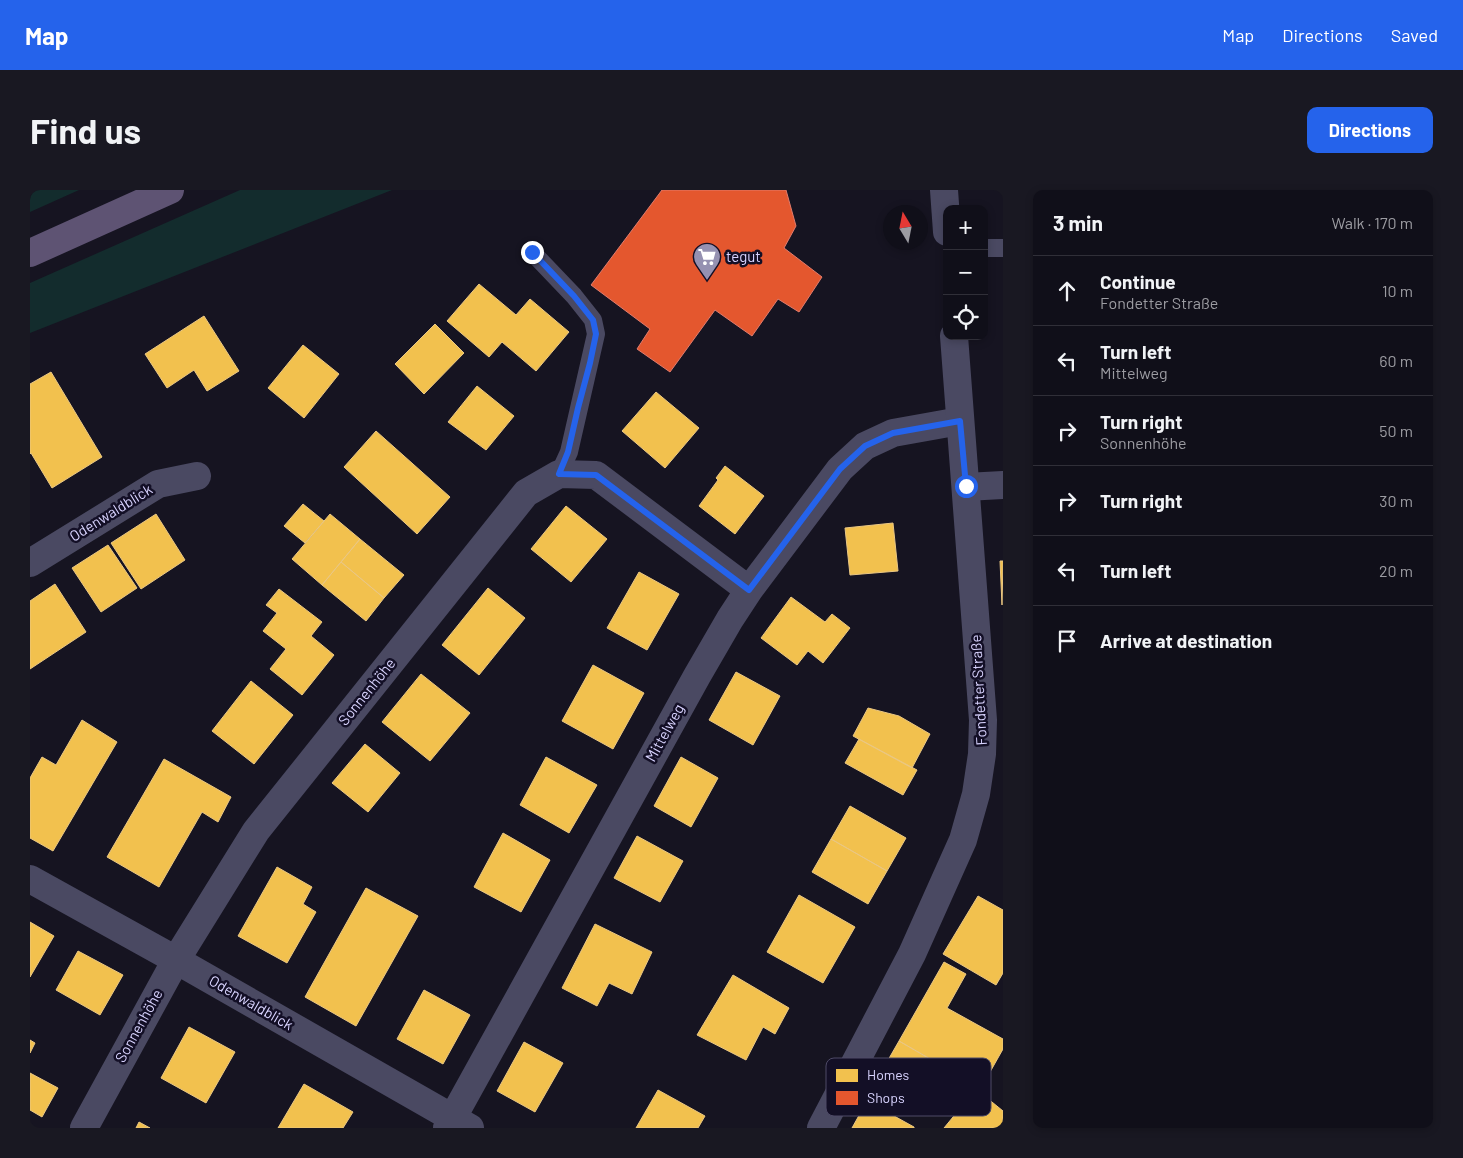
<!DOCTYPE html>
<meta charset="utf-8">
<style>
body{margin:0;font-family:Barlow,sans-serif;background:#191822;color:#f1f3f6}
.controls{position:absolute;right:15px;top:15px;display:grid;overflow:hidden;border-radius:10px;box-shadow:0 2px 8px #0003}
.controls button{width:45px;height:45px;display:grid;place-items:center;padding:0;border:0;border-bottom:1px solid #302f38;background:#100f19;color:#f1f3f6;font:25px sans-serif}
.compass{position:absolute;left:853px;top:15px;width:45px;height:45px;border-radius:50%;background:#100f19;box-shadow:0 2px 8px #0003;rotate:350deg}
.stop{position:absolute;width:15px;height:15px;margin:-11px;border:4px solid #2563eb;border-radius:50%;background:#fff}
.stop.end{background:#2563eb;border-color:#fff;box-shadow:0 1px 5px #0008}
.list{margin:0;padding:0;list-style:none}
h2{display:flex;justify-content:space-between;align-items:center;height:65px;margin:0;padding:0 20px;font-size:21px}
h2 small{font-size:16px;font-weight:400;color:#9c9ca2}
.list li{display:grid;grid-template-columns:32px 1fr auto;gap:15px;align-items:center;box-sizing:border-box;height:70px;padding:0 20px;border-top:1px solid #302f38}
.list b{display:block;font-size:19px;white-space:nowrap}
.list p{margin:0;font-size:16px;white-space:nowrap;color:#9c9ca2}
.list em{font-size:16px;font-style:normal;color:#9c9ca2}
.icon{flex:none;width:28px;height:28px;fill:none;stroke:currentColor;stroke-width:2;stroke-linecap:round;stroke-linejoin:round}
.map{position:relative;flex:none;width:973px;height:938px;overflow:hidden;border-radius:10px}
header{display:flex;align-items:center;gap:30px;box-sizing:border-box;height:70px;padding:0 25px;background:#2563eb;color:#fff}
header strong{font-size:24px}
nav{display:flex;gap:28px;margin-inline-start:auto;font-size:18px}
.intro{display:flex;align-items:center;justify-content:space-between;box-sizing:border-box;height:120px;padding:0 30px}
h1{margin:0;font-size:35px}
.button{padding:12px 22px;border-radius:10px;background:#2563eb;color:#fff;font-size:18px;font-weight:700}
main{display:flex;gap:30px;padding:0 30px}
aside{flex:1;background:#100f19;border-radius:10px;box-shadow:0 2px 8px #0003}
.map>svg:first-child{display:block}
.green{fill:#132c2d}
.homes{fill:#f2c14e;stroke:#eac783}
.shops{fill:#e4572e;stroke:#e17c6d}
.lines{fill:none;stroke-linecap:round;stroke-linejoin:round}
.service{stroke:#4a4962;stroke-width:18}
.minor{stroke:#4a4962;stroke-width:28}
.tertiary{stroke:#4a4962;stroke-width:28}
.primary{stroke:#5e5373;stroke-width:28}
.route{stroke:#2563eb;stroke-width:6}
.labels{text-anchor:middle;stroke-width:5;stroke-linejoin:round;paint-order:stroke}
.poi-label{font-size:15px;fill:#d9d4ff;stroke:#130f26;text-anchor:start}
.street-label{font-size:15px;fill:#d9d4ff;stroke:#130f26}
.key{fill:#130f26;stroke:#4e4a67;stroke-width:1}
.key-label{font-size:14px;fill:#d9d4ff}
</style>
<header>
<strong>Map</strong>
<nav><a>Map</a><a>Directions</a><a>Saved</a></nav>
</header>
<div class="intro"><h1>Find us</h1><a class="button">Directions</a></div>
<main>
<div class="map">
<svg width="973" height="938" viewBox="0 0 973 938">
<rect width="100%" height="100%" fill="#161421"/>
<path class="green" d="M 0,0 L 49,0 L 0,22 Z
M 210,0 L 362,0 L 0,143 L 0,93 Z"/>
<path class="homes" d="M 449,94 L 486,125 L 500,109 L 539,142 L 506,181 L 472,152 L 459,167 L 417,131 Z
M 174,126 L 209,181 L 177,201 L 164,180 L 137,198 L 115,164 Z
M 405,134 L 434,163 L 394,204 L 365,174 Z
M 273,155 L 309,184 L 274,228 L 238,198 Z
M 21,182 L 72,267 L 22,298 L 1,263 L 0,264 L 0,194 Z
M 447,196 L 484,226 L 456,260 L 418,232 Z
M 626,202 L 669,238 L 635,278 L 592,241 Z
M 346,241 L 420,307 L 387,344 L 314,277 Z
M 695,276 L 734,306 L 705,344 L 669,316 L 688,290 L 686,288 Z
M 273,314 L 294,331 L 275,353 L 254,336 Z
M 536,316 L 577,349 L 541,392 L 501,359 Z
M 126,324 L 155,370 L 111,399 L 81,353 Z
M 300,324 L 330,349 L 292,395 L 262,369 Z
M 863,333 L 868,381 L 820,385 L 815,338 Z
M 330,349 L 374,385 L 354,408 L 311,372 Z
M 78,355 L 107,398 L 71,422 L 42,378 Z
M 970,371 L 973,371 L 972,415 Z
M 311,372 L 354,408 L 336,431 L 292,395 Z
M 609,382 L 649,404 L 617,460 L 577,438 Z
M 25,394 L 56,442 L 0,479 L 0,411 Z
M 458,398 L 495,428 L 449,485 L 412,455 Z
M 249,399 L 292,432 L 281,446 L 304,465 L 272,505 L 240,479 L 256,459 L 233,441 L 247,423 L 236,415 Z
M 761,407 L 795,432 L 802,424 L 820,438 L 793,473 L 778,461 L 767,475 L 731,448 Z
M 563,475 L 614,503 L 583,559 L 532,531 Z
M 706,482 L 750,506 L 723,555 L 679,530 Z
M 391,484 L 440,523 L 400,571 L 352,532 Z
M 221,491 L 263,525 L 224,574 L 182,541 Z
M 838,518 L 869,526 L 900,544 L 882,578 L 823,546 Z
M 52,530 L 87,552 L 23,661 L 0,648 L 0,588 L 12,567 L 26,575 Z
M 829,549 L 887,580 L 873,605 L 815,573 Z
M 335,554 L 370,583 L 338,622 L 302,593 Z
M 516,567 L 567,595 L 539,643 L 490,615 Z
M 651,567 L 688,588 L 661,637 L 624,616 Z
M 134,569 L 201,607 L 188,632 L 172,622 L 129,697 L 77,667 Z
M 820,616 L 876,648 L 857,681 L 801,649 Z
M 473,643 L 520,670 L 491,722 L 444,697 Z
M 607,646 L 653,671 L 630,712 L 584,688 Z
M 801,649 L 857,681 L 838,714 L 782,682 Z
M 247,677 L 282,697 L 273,714 L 286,722 L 257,773 L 208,746 Z
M 336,698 L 388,726 L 326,836 L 275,807 Z
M 769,705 L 825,737 L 793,793 L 737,762 Z
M 948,706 L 973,720 L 973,783 L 966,795 L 913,764 Z
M 0,732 L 24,746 L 0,787 Z
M 565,734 L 622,762 L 602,804 L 579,793 L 567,816 L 532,798 Z
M 48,761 L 93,785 L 70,825 L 26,800 Z
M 914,772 L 936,784 L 917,818 L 973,849 L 973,859 L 951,898 L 869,851 Z
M 703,785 L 759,818 L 745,844 L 733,837 L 716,870 L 667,845 Z
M 394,800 L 440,825 L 413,874 L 367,849 Z
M 159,837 L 205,862 L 176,913 L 131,888 Z
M 0,850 L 5,853 L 0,863 Z
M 869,851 L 924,883 L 913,901 L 894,890 L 882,912 L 846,891 Z
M 494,852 L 533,873 L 505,922 L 467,901 Z
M 0,883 L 28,898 L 12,927 L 0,920 Z
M 274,894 L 323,922 L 313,938 L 248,938 Z
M 946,899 L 973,921 L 973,937 L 972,938 L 914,938 Z
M 628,900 L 675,926 L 668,938 L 606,938 Z
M 837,911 L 884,937 L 884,938 L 822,938 Z
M 109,932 L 120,938 L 106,938 Z"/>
<path class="shops" d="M 632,0 L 756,0 L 766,36 L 754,58 L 792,87 L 769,122 L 748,109 L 722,146 L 685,120 L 640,182 L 607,159 L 620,139 L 561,95 Z"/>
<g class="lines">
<path class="service" d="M 954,58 L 973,58
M 502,62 L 544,106 L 563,130 L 566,144 L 539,262 L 529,284"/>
<path class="minor" d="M 936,297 L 973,295
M 0,373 L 128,294 L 167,286
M 0,689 L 146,770 L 440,938
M 54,938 L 146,770 L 226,641 L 496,303 L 529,284 L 566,285 L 719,400
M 417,938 L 667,486 L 700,429 L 719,400 L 810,279 L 835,256 L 863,243 L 930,231"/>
<path class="tertiary" d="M 914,0 L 917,42
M 791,938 L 882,764 L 933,650 L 946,604 L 952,564 L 953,530 L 924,146"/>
<path class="primary" d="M 0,63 L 140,0"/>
</g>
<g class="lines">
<path class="route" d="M 502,62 L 544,106 L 563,130 L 566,144 L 560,173 L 548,218 L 538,262 L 529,284 L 566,285 L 719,400 L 810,279 L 835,256 L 863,243 L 930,231 L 936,296"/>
</g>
<defs>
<symbol id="supermarket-pin" viewBox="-11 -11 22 30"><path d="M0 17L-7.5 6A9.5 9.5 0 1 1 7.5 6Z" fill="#9591b1" stroke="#130f26"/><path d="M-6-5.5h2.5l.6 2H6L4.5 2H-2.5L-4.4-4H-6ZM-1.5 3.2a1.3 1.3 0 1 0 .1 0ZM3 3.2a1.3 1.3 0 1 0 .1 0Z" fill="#fff"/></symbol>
</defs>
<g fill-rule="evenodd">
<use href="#supermarket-pin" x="661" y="51" width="32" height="43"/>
</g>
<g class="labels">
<g class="poi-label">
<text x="696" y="72">tegut</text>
</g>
<g class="street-label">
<text transform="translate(81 323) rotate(-32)" y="5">Odenwaldblick</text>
<text transform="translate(949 500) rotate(-93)" y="5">Fondetter Straße</text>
<text transform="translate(337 502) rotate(-51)" y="5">Sonnenhöhe</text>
<text transform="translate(635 543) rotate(-61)" y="5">Mittelweg</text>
<text transform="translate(221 813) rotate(30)" y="5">Odenwaldblick</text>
<text transform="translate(109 836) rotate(-61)" y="5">Sonnenhöhe</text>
</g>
</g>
<rect x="796" y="868" width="165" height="58" rx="8" class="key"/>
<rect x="806" y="879" width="22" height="13" fill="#f2c14e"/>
<rect x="806" y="901" width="22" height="14" fill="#e4572e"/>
<g class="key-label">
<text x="837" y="890">Homes</text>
<text x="837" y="913">Shops</text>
</g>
</svg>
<div class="controls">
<button>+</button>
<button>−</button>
<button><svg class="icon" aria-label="locate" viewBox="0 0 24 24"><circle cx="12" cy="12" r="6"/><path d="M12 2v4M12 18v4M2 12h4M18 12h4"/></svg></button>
</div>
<svg class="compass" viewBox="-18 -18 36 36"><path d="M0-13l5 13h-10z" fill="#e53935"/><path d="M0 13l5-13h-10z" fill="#9c9ca2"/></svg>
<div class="stop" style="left:936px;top:296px"></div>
<div class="stop end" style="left:502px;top:62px"></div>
</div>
<aside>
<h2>3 min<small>Walk · 170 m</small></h2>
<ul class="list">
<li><svg class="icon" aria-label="ahead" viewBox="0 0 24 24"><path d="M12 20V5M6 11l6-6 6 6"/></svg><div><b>Continue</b><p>Fondetter Straße</p></div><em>10 m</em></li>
<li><svg class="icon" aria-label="left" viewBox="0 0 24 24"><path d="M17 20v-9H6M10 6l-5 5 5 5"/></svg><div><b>Turn left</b><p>Mittelweg</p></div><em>60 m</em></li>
<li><svg class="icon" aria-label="right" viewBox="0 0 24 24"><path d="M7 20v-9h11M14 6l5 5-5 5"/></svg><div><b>Turn right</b><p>Sonnenhöhe</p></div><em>50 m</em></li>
<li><svg class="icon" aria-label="right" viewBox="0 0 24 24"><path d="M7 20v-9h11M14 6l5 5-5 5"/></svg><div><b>Turn right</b></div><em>30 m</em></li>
<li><svg class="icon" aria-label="left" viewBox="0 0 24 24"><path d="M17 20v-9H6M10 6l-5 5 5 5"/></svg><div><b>Turn left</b></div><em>20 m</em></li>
<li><svg class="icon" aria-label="arrive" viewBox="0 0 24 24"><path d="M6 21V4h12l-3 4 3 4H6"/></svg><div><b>Arrive at destination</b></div></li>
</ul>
</aside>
</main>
